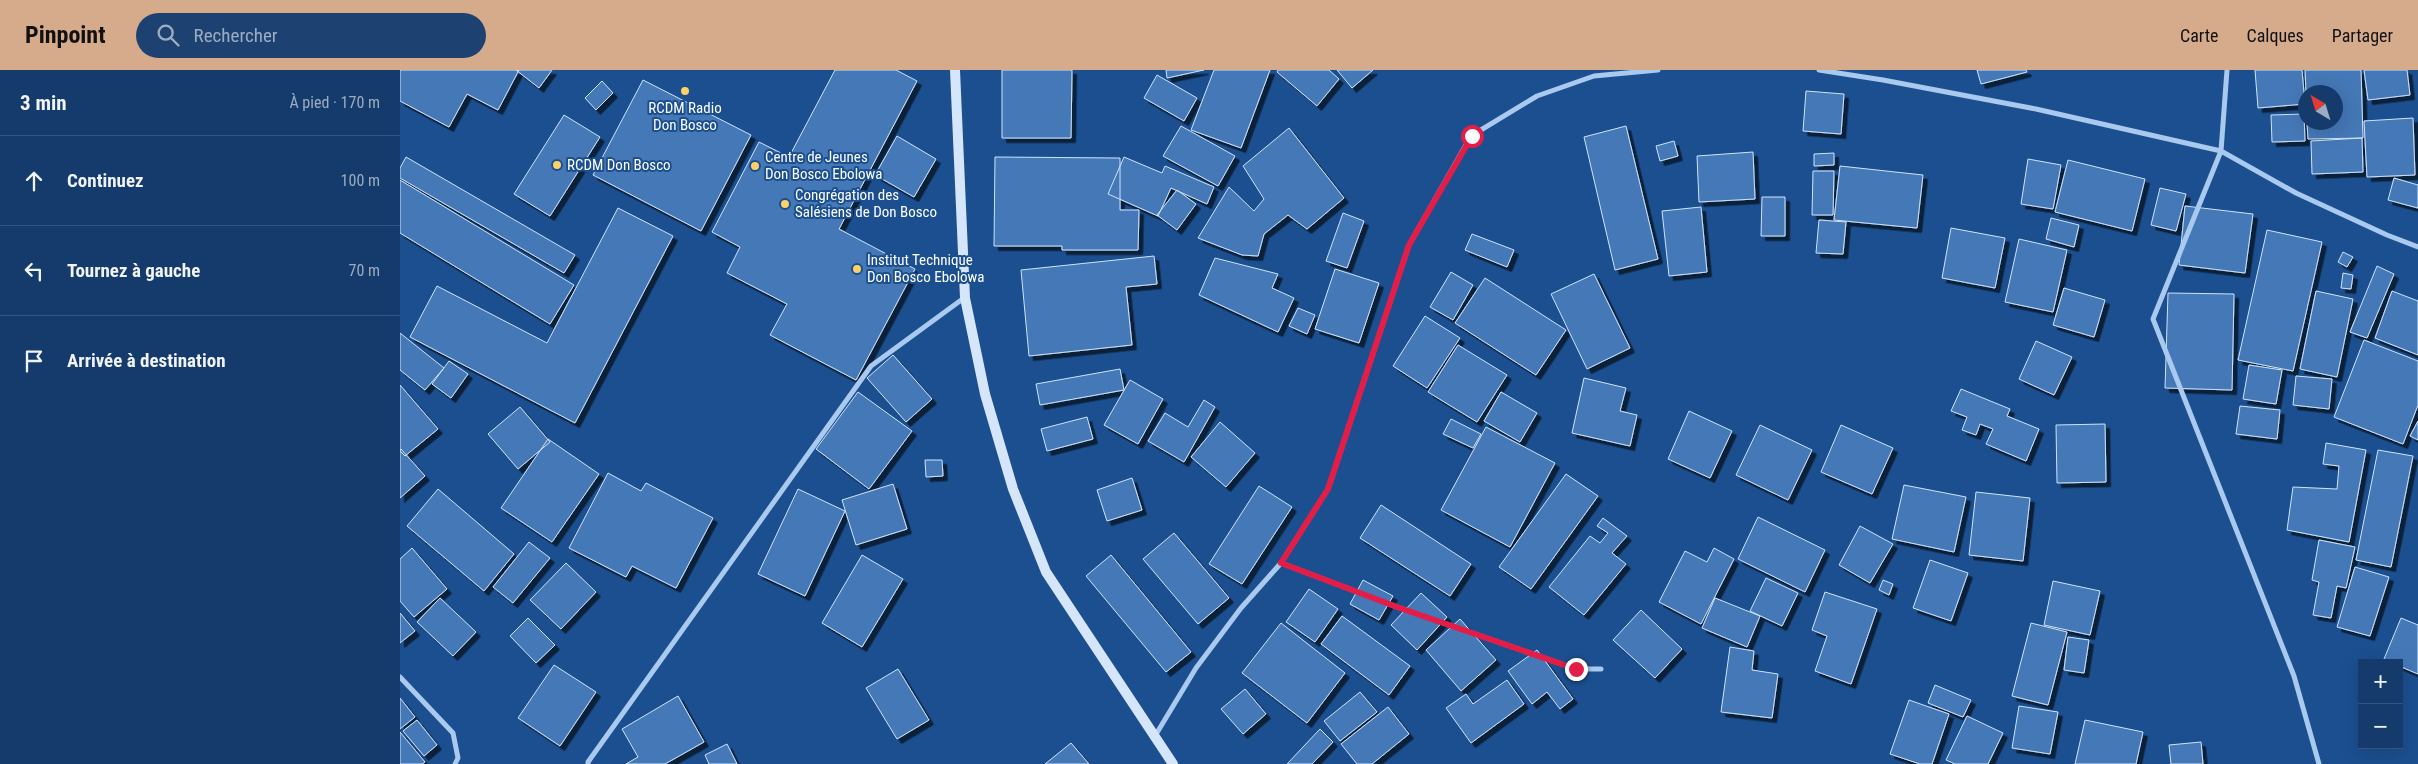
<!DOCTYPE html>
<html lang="fr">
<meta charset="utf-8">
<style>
body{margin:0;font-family:"Roboto Condensed",sans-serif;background:#1d4271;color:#f1f3f6}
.controls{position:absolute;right:15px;bottom:15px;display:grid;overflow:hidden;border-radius:0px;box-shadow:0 5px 20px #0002}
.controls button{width:45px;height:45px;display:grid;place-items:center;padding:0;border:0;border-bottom:1px solid #33557e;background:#143b6b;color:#f1f3f6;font:25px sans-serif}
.compass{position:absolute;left:1898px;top:15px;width:45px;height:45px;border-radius:50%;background:#143b6b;box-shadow:0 5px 20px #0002;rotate:322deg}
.stop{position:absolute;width:15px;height:15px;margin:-11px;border:4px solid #e11d48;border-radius:50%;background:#fff}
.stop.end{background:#e11d48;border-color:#fff;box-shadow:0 1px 5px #0008}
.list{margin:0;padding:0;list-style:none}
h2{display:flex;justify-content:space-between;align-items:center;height:65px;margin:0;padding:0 20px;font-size:21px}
h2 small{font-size:16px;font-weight:400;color:#9dadc1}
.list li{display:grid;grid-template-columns:32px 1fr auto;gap:15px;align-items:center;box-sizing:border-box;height:90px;padding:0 20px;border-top:1px solid #33557e}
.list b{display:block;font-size:19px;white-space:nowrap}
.list em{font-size:16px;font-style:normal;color:#9dadc1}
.icon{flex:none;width:28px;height:28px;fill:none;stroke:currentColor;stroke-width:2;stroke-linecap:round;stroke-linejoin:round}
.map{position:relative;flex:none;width:2018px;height:694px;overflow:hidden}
header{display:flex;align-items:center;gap:30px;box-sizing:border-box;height:70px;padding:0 25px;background:#d6ab8b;color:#111}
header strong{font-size:24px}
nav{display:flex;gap:28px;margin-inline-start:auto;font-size:18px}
.search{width:350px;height:45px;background:#1d4271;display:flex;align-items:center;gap:12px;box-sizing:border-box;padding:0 18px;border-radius:28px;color:#9dadc1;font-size:19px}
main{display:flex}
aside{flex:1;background:#143b6b}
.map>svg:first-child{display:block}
.building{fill:#4478b7;stroke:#cfe3fa;filter:url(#shadow)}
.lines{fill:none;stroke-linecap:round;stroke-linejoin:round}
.minor{stroke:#a9c9ee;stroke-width:5}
.secondary{stroke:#d6e6fa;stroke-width:10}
.route{stroke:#e11d48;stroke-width:6}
.poi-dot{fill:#ffd166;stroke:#1b4f8f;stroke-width:2}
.labels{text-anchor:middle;stroke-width:4;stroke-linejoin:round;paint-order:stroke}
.poi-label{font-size:15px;fill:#fff;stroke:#1b4f8f;text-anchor:start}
</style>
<header>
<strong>Pinpoint</strong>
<div class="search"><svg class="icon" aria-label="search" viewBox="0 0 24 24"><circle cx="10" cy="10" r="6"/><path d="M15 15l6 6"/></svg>Rechercher</div>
<nav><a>Carte</a><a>Calques</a><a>Partager</a></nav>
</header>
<main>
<aside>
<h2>3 min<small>À pied · 170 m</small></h2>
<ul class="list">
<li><svg class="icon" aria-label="ahead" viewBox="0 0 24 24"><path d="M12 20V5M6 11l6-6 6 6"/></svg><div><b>Continuez</b></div><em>100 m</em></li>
<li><svg class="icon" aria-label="left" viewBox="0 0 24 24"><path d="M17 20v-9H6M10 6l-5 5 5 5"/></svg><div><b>Tournez à gauche</b></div><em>70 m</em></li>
<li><svg class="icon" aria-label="arrive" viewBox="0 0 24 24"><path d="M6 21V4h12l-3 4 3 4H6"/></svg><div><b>Arrivée à destination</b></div></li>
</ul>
</aside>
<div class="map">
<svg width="2018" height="694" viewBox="0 0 2018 694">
<defs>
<filter id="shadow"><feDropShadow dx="4.5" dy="4.5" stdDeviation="0" flood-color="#0009"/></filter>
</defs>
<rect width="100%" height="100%" fill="#1b4f8f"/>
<path class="building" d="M 0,0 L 119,0 L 98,40 L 67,24 L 49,57 L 0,31 Z
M 116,0 L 152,0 L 139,18 Z
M 435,0 L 496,0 L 517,11 L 439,159 L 515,199 L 456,310 L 370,265 L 387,234 L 327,203 L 340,177 L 312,162 L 359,72 L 389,87 Z
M 602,0 L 672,0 L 671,68 L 602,68 Z
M 766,0 L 804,0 L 767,8 Z
M 814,0 L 870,0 L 841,78 L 791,60 Z
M 878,0 L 929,0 L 939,9 L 917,36 L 877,2 Z
M 937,0 L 973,0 L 952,18 Z
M 1577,0 L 1626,0 L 1627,2 L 1581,14 Z
M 1855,0 L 1902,0 L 1905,34 L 1858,38 Z
M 1905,0 L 1961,0 L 1963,68 L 1908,69 L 1907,52 L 1936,52 L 1936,22 L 1906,22 Z
M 1964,0 L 2007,0 L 2010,25 L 1968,30 Z
M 757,5 L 797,28 L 784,51 L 744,28 Z
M 243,10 L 351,65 L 301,161 L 193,105 Z
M 202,11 L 213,23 L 196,40 L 185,28 Z
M 1406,21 L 1444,24 L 1441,64 L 1403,61 Z
M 1904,44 L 1905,71 L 1872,72 L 1871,45 Z
M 164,45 L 200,67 L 150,146 L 114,124 Z
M 2013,48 L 2015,105 L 1967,107 L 1964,51 Z
M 781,56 L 835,86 L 818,116 L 763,86 Z
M 1226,56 L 1258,189 L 1215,200 L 1184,67 Z
M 889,58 L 944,128 L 907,159 L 888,145 L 864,164 L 858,186 L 842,185 L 798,168 L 829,117 L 854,141 L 864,129 L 843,96 Z
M 497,66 L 536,89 L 514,127 L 475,105 Z
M 1962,68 L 1963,102 L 1912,104 L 1911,71 Z
M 1274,71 L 1278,86 L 1260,91 L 1256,76 Z
M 1353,82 L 1355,129 L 1299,132 L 1297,86 Z
M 1434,83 L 1434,95 L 1414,96 L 1414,84 Z
M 6,87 L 175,185 L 164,203 L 0,108 L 0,98 Z
M 595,87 L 720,88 L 720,140 L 739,140 L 738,180 L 662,180 L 662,176 L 594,176 Z
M 724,87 L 762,103 L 765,96 L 814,117 L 807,134 L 771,118 L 758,146 L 708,124 Z
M 1628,89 L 1661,95 L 1653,139 L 1621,134 Z
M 1668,90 L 1745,109 L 1732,161 L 1655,142 Z
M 1440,96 L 1523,105 L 1517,158 L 1434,150 Z
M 1413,101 L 1434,101 L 1433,145 L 1412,145 Z
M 1994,108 L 2018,115 L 2018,138 L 1988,130 Z
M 0,110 L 174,215 L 150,254 L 0,163 Z
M 1760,118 L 1786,124 L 1776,161 L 1751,155 Z
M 777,120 L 796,134 L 777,160 L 757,145 Z
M 1362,127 L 1385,127 L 1385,166 L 1361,166 Z
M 1785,136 L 1853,144 L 1845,203 L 1779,195 Z
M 1301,137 L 1307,202 L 1269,206 L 1262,141 Z
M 218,138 L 273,166 L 175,353 L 10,267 L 37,216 L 147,273 Z
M 943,143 L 964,151 L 947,198 L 926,191 Z
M 1651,148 L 1679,155 L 1674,177 L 1646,169 Z
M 1419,150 L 1446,152 L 1443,184 L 1416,183 Z
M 1551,158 L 1605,168 L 1595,218 L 1542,208 Z
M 1867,160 L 1922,172 L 1893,301 L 1838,290 Z
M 1072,164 L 1114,180 L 1107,197 L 1065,180 Z
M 1619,169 L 1667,180 L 1653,242 L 1605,232 Z
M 1943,182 L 1953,187 L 1947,197 L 1938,192 Z
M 754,186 L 757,214 L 726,217 L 732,275 L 629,286 L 621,200 Z
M 815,188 L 878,204 L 872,218 L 894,228 L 878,262 L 799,225 Z
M 1977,196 L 1994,204 L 1967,268 L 1950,262 Z
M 935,199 L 979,213 L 959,273 L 915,259 Z
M 1051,202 L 1073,215 L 1053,250 L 1030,237 Z
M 1943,203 L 1953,205 L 1951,219 L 1941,218 Z
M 1194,204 L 1230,278 L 1187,299 L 1151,224 Z
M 1085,208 L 1166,260 L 1136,305 L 1055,253 Z
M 1664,218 L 1705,230 L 1694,267 L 1653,255 Z
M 1916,221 L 1953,229 L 1937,307 L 1900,299 Z
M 1992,221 L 2018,231 L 2018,285 L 1975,268 Z
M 1768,223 L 1834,224 L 1832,320 L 1765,318 Z
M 898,238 L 915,245 L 907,264 L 889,256 Z
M 1025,246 L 1060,268 L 1027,318 L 993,296 Z
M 0,263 L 44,298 L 25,320 L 0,300 Z
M 1964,270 L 2018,291 L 2018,335 L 2003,374 L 1934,347 Z
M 1636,271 L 1672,287 L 1654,325 L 1619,309 Z
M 1058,275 L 1107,305 L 1077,352 L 1028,322 Z
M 493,285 L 532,329 L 506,352 L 467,308 Z
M 49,291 L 68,304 L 51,328 L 32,314 Z
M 1849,295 L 1882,300 L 1876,334 L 1843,329 Z
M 720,299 L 724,320 L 640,335 L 636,314 Z
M 1896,306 L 1932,309 L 1929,339 L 1893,335 Z
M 1184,308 L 1226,318 L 1220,341 L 1237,345 L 1230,376 L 1172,363 Z
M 730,310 L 763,329 L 738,374 L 704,355 Z
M 0,315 L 38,359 L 5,386 L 0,381 Z
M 1561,319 L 1610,339 L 1607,346 L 1639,359 L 1626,391 L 1586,374 L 1593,359 L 1580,354 L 1576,365 L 1562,360 L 1567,347 L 1551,341 Z
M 458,322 L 512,361 L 469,419 L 416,379 Z
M 1101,322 L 1137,343 L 1120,372 L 1084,351 Z
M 804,330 L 815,337 L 784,392 L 748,371 L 765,343 L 788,357 Z
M 1840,336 L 1880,340 L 1877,369 L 1836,364 Z
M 120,337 L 150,372 L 118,399 L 88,364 Z
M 1289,341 L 1332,361 L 1310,408 L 1268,389 Z
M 687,347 L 693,369 L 647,381 L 641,359 Z
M 1051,349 L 1081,364 L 1073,378 L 1043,364 Z
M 2018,351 L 2018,370 L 2010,366 Z
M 820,352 L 855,383 L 826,417 L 791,387 Z
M 1705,354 L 1706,412 L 1657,413 L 1656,355 Z
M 1360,355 L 1412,380 L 1388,430 L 1336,405 Z
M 1441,355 L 1493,378 L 1472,424 L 1421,402 Z
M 1086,357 L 1155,393 L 1110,477 L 1041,440 Z
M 148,369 L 199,404 L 152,472 L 101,438 Z
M 1926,373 L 1966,380 L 1949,472 L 1887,460 L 1893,417 L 1937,419 L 1939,396 L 1923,394 Z
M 1,379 L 25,406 L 0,428 L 0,380 Z
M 1978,380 L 2013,386 L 1991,497 L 1956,490 Z
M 525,390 L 542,390 L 543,406 L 526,407 Z
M 208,403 L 241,421 L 246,413 L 313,448 L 276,518 L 232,496 L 226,507 L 169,478 Z
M 1166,404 L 1198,426 L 1131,519 L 1099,497 Z
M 732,408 L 742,440 L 707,451 L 697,420 Z
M 493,414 L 507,459 L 456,475 L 442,430 Z
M 1504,415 L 1566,427 L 1554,482 L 1492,469 Z
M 859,416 L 892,437 L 842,514 L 809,494 Z
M 38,419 L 114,484 L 84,521 L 7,456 Z
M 398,419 L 445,441 L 405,526 L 358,504 Z
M 1576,422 L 1630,428 L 1623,491 L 1569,485 Z
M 981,435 L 1071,494 L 1050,526 L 960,468 Z
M 1358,447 L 1425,480 L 1405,522 L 1338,489 Z
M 1203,448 L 1227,466 L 1212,483 L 1226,494 L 1184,545 L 1149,517 L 1190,466 L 1200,473 L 1208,463 L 1197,456 Z
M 1460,456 L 1493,474 L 1470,513 L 1439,495 Z
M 774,463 L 829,528 L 798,554 L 743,489 Z
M 1919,470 L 1955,477 L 1946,518 L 1937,516 L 1931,548 L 1913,545 L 1919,512 L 1912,510 Z
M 129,472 L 150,488 L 113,533 L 93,517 Z
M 12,478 L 47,519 L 14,547 L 0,531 L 0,489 Z
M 1314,478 L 1334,489 L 1301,554 L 1259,532 L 1285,481 L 1307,492 Z
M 462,485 L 503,509 L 462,577 L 422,553 Z
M 711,485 L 791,582 L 766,602 L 686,506 Z
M 1530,490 L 1568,503 L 1551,551 L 1513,538 Z
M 166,493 L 196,522 L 161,559 L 130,530 Z
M 1955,497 L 1989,507 L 1970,566 L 1937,557 Z
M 1366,508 L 1398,523 L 1382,556 L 1350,541 Z
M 963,510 L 993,526 L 979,550 L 950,534 Z
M 1483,510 L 1493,514 L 1489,525 L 1479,520 Z
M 1653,511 L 1700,521 L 1690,565 L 1644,555 Z
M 909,519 L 938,539 L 915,572 L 886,552 Z
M 1425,522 L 1477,539 L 1451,614 L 1415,601 L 1427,566 L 1412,560 Z
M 1021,523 L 1047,547 L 1017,580 L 991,555 Z
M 40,528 L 76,562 L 53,586 L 17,552 Z
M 1315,528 L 1360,546 L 1347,577 L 1302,558 Z
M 1241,540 L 1282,579 L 1255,608 L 1213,570 Z
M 0,543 L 15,561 L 0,573 Z
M 942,546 L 1010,596 L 989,625 L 921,574 Z
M 128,548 L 155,575 L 136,593 L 110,566 Z
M 2001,548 L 2018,555 L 2018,604 L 1999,596 L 1999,593 L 1984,589 Z
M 1060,549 L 1096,590 L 1061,621 L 1026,580 Z
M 881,553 L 945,603 L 907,653 L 842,603 Z
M 1631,553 L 1667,562 L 1648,635 L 1612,626 Z
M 1668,567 L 1689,570 L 1684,603 L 1664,600 Z
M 1330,577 L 1354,581 L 1352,600 L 1378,604 L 1372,648 L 1321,642 Z
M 1137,580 L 1173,629 L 1160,639 L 1147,622 L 1132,634 L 1108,601 Z
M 154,595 L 196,622 L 160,676 L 118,648 Z
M 498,599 L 529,650 L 497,669 L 466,618 Z
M 1107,610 L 1124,634 L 1071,673 L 1046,638 L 1066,624 L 1073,634 Z
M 1535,615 L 1571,630 L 1563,647 L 1528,633 Z
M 845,619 L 866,644 L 843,664 L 821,639 Z
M 960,622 L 977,642 L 940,671 L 924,651 Z
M 278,626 L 304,672 L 265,694 L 226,694 L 238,687 L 222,659 Z
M 0,628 L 15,647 L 0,659 Z
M 1509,630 L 1549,644 L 1532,694 L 1520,694 L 1490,684 Z
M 1619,636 L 1658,642 L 1650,684 L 1612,678 Z
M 988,637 L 1009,664 L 972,694 L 957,694 L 941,674 Z
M 1567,646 L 1603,663 L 1588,694 L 1555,694 L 1546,690 Z
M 17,650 L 37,675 L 24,686 L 3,661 Z
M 1685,650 L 1743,662 L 1736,694 L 1675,694 Z
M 920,659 L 933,672 L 912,694 L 887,694 Z
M 0,662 L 25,692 L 22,694 L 0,694 Z
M 1801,672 L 1803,694 L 1771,694 L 1769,675 Z
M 671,673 L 689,694 L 645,694 Z
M 327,674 L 337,694 L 309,694 L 305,685 Z"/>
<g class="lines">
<path class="minor" d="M 1419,0 L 1483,10 L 1636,39 L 1821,81 L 1896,123 L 1987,165 L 2018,177
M 1827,0 L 1821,81 L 1753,249 L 1894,606 L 1919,694
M 881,493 L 997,537 L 1176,599 L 1201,599
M 0,607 L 53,663 L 58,688 L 55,694
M 755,666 L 796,598 L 841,538 L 881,493 L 928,419 L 1009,175 L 1071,66 L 1137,26 L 1194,6 L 1258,0
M 188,694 L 188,692 L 471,296 L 564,228"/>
<path class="secondary" d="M 555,0 L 565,228 L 585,324 L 613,419 L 646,502 L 773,694"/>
</g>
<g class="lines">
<path class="route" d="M 1072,66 L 1009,175 L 928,419 L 881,493 L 997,537 L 1176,599"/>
</g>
<g class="poi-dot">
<circle cx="285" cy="21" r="5"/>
<circle cx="157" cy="95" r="5"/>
<circle cx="355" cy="96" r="5"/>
<circle cx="385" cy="134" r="5"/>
<circle cx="457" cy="199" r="5"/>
</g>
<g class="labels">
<g class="poi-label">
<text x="285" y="43" text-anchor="middle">RCDM Radio<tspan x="285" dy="17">Don Bosco</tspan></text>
<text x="365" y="92">Centre de Jeunes<tspan x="365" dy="17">Don Bosco Ebolowa</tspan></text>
<text x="167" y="100">RCDM Don Bosco</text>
<text x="395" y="130">Congrégation des<tspan x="395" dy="17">Salésiens de Don Bosco</tspan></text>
<text x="467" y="195">Institut Technique<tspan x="467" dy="17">Don Bosco Ebolowa</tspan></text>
</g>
</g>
</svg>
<div class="controls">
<button>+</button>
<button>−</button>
</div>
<svg class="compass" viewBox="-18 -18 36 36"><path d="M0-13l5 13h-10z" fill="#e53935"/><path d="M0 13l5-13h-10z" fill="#9dadc1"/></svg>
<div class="stop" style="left:1072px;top:66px"></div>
<div class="stop end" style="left:1176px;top:599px"></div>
</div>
</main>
